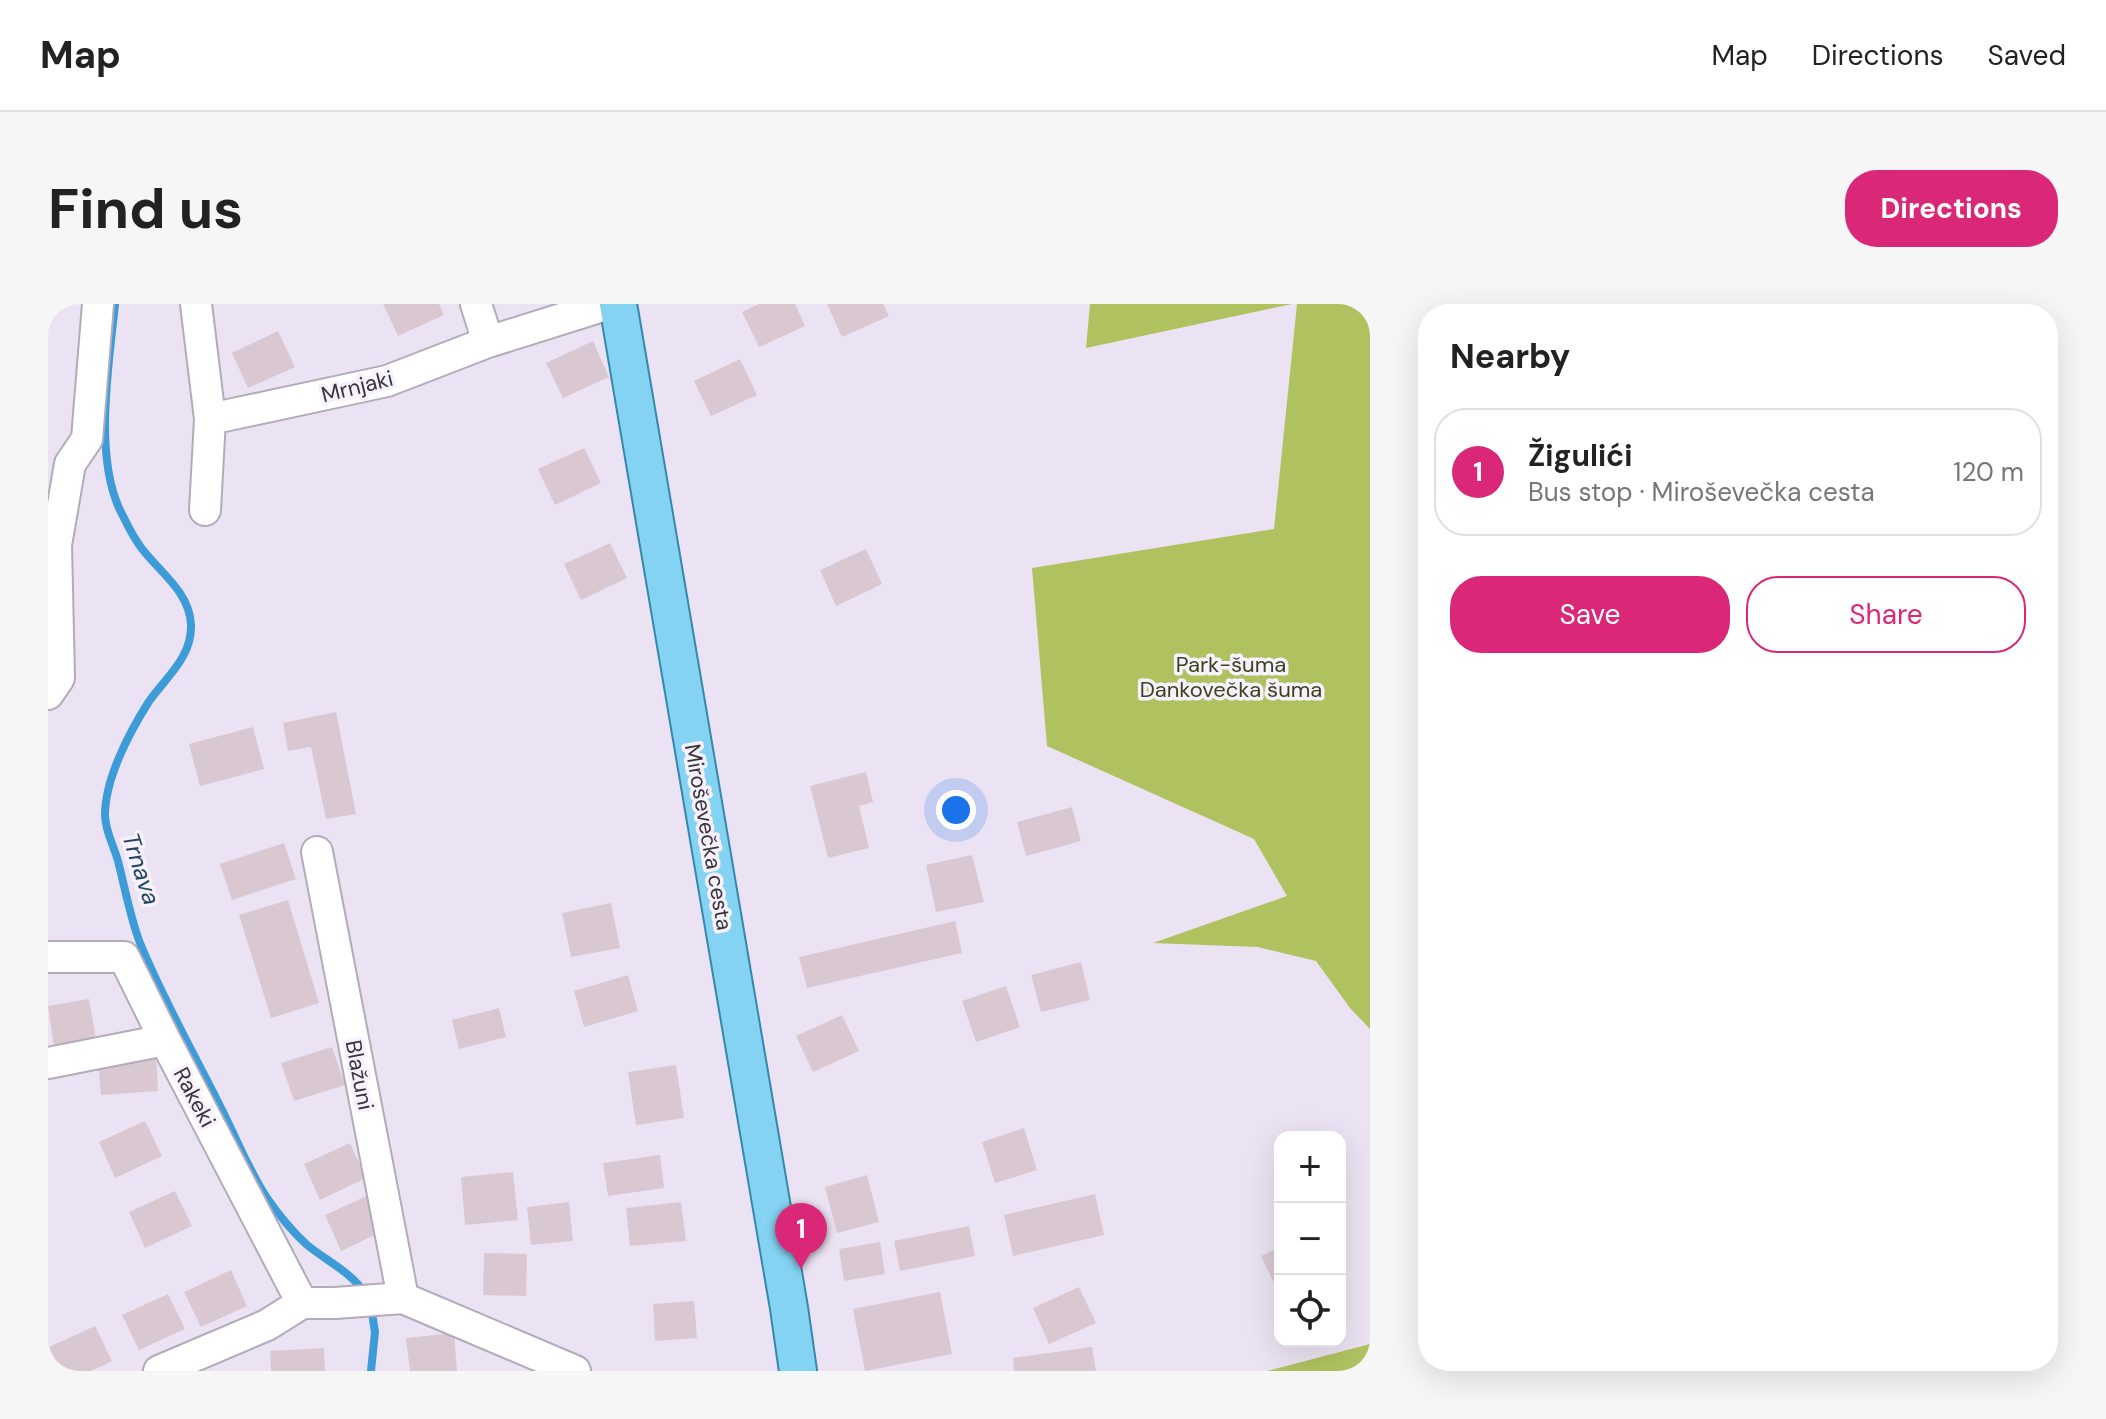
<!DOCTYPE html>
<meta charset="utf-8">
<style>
body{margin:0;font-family:"DM Sans",sans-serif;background:#f6f6f6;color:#222}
.controls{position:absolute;right:24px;bottom:24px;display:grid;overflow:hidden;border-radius:16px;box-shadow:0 8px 32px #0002}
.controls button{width:72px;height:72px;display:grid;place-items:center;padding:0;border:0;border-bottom:2px solid #e0e0e0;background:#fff;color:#222;font:40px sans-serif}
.you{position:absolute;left:908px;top:506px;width:28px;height:28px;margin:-20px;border:6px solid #fff;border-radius:50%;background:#1a73e8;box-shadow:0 0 0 12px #1a73e833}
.badge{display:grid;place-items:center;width:52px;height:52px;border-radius:50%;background:#db2777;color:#fff;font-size:26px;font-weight:700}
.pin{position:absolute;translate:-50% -66px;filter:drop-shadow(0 2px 4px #0008)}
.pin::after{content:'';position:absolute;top:42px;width:28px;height:24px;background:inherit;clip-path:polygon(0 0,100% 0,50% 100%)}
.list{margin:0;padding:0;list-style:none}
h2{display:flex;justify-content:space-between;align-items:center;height:104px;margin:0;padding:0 32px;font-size:34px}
h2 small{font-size:26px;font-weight:400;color:#767676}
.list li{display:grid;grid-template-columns:52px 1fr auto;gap:24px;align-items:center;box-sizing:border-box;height:128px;margin:0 16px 16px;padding:0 16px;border:2px solid #e0e0e0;border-radius:32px}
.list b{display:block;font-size:30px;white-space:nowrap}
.list p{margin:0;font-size:26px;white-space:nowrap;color:#767676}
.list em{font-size:26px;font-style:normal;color:#767676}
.actions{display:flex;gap:16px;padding:24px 32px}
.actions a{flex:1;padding:18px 0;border:2px solid #db2777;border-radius:32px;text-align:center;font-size:28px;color:#db2777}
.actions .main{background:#db2777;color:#fff}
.icon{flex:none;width:44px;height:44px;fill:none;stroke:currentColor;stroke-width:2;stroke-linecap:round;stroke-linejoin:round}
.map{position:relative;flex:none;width:1322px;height:1067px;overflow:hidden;border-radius:32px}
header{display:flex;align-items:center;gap:48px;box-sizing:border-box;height:112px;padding:0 40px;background:#fff;border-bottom:2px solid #e0e0e0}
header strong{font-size:38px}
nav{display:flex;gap:44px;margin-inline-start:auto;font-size:28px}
.intro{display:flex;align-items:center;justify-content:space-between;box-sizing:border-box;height:192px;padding:0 48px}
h1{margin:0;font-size:56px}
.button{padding:20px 36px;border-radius:32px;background:#db2777;color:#fff;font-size:28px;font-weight:700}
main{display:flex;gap:48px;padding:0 48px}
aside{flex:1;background:#fff;border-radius:32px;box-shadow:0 8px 32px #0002}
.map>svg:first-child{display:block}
.forest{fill:#b0c260}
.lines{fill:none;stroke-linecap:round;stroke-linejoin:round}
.stream{stroke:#3d9cd8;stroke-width:8}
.building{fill:#d9c8d2}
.minor-casing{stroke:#b2abba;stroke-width:34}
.major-casing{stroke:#3488ad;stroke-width:40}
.minor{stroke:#fff;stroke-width:30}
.major{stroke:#85d3f3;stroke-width:36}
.labels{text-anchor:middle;stroke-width:7;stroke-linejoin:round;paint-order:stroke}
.street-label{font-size:22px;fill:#37343a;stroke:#f7f1fe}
.park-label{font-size:22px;fill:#3b421a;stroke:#f7f1fe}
.water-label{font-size:24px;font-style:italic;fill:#1f455f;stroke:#f7f1fe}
</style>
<header>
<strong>Map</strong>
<nav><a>Map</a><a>Directions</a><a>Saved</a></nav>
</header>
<div class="intro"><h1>Find us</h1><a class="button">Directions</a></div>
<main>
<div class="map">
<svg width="1322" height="1067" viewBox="0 0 1322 1067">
<rect width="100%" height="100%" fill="#ebe3f3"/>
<path class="forest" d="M 1042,0 L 1244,0 L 1038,44 Z
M 1249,0 L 1322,0 L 1322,725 L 1302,704 L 1268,657 L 1210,643 L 1105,639 L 1239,592 L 1206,535 L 999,442 L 984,264 L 1226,225 Z
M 1322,1040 L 1322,1067 L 1219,1067 Z"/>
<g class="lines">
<path class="stream" d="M 67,0 C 61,60 46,148 71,204 C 78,218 85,234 95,246 C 113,269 142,289 143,321 C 144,354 117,374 100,399 C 81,429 57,475 57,511 C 57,527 66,542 70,557 C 77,584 82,613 92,639 C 115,695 145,748 172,802 C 187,831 201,867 219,894 C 230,910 244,927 258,940 C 278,957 304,968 318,991
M 323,1067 L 327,1028 L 323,1003"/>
</g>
<path class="building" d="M 335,0 L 391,0 L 396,11 L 350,32 Z
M 711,0 L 747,0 L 757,22 L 711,43 L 694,8 Z
M 779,0 L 835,0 L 841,12 L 794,33 Z
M 230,27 L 247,63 L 200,84 L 184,49 Z
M 545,37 L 561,73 L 515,94 L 498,59 Z
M 692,55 L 709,91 L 663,112 L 646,77 Z
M 536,144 L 553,179 L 507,201 L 490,165 Z
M 562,239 L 579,274 L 533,296 L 516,260 Z
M 818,245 L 834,280 L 788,302 L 772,266 Z
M 288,408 L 308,510 L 278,515 L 263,443 L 240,447 L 235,419 Z
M 205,423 L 216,465 L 152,482 L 141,440 Z
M 818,468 L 825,498 L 811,502 L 821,544 L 780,554 L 762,482 Z
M 1024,503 L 1033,537 L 978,552 L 969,518 Z
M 236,539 L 248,575 L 184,596 L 172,560 Z
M 924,551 L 936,598 L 888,608 L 878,561 Z
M 240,596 L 271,699 L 223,714 L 191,611 Z
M 563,599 L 572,644 L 523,653 L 514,609 Z
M 907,617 L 914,649 L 759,684 L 751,653 Z
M 1033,658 L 1042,696 L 993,708 L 983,671 Z
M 580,671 L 590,707 L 536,723 L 526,687 Z
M 958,682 L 972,723 L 928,738 L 914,697 Z
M 41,695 L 48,735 L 6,743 L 0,702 Z
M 451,704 L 458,733 L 411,745 L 404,716 Z
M 794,711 L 811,747 L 765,768 L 748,732 Z
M 284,743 L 297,781 L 246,797 L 233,759 Z
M 108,750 L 110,787 L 53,791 L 50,754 Z
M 628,761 L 636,814 L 588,821 L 580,768 Z
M 97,817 L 114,852 L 67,874 L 51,838 Z
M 976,824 L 989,866 L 947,879 L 934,838 Z
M 302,839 L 318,874 L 272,896 L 256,860 Z
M 612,851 L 616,884 L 560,892 L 555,859 Z
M 465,868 L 470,916 L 417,921 L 413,873 Z
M 819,871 L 831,918 L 789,929 L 777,883 Z
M 127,887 L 144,922 L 97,944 L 81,908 Z
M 323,890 L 339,925 L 293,947 L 277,911 Z
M 1047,890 L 1056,931 L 965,952 L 956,911 Z
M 521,898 L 525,937 L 483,941 L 479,903 Z
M 633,898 L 638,937 L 582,942 L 578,904 Z
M 921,922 L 927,952 L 852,967 L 846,937 Z
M 832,938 L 837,970 L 796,977 L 791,945 Z
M 1232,943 L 1232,987 L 1230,988 L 1213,952 Z
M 436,949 L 479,950 L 478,992 L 435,991 Z
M 183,966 L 199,1002 L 153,1023 L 136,988 Z
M 1031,983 L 1048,1019 L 1001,1040 L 985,1004 Z
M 892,988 L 904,1050 L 817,1067 L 805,1005 Z
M 120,990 L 137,1025 L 91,1046 L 74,1011 Z
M 646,997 L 649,1034 L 607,1037 L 605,1000 Z
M 47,1022 L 64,1057 L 43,1067 L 12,1067 L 1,1043 Z
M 406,1029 L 409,1067 L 362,1067 L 358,1034 Z
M 1044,1043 L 1048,1067 L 966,1067 L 965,1054 Z
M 276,1044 L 277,1067 L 223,1067 L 222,1047 Z"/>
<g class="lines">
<defs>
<path id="minor" d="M 148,0 L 162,115 L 157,206
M 428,0 L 440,38
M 162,115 L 339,77 L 440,38 L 561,0
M 0,390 L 11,374 L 8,241 L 22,160 L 39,135 L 50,0
M 269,548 L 355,994
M 0,653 L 76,653 L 117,736 L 254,999
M 0,759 L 117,736
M 111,1067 L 219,1021 L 254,999 L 287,999 L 355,994 L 527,1067"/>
<path id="major" d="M 570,0 L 741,1004 L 750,1067"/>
</defs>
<use href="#minor" class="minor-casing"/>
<use href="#major" class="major-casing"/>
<use href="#minor" class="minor"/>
<use href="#major" class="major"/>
</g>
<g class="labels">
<g class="street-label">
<text transform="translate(309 82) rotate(-14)" y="8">Mrnjaki</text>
<text transform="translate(661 533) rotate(80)" y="8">Miroševečka cesta</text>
<text transform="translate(312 771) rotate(79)" y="8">Blažuni</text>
<text transform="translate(147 793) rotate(62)" y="8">Rakeki</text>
</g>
<g class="park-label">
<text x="1183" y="368">Park-šuma<tspan x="1183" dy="25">Dankovečka šuma</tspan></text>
</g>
<g class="water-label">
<text transform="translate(93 565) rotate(72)" y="8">Trnava</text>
</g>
</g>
</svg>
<div class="controls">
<button>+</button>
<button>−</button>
<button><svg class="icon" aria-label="locate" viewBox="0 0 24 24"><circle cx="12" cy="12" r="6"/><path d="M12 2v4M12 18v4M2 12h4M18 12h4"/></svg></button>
</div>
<div class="you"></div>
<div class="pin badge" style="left:753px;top:965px">1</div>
</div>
<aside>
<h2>Nearby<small></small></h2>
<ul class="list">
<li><span class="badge">1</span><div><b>Žigulići</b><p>Bus stop · Miroševečka cesta</p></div><em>120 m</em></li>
</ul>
<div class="actions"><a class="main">Save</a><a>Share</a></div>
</aside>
</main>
